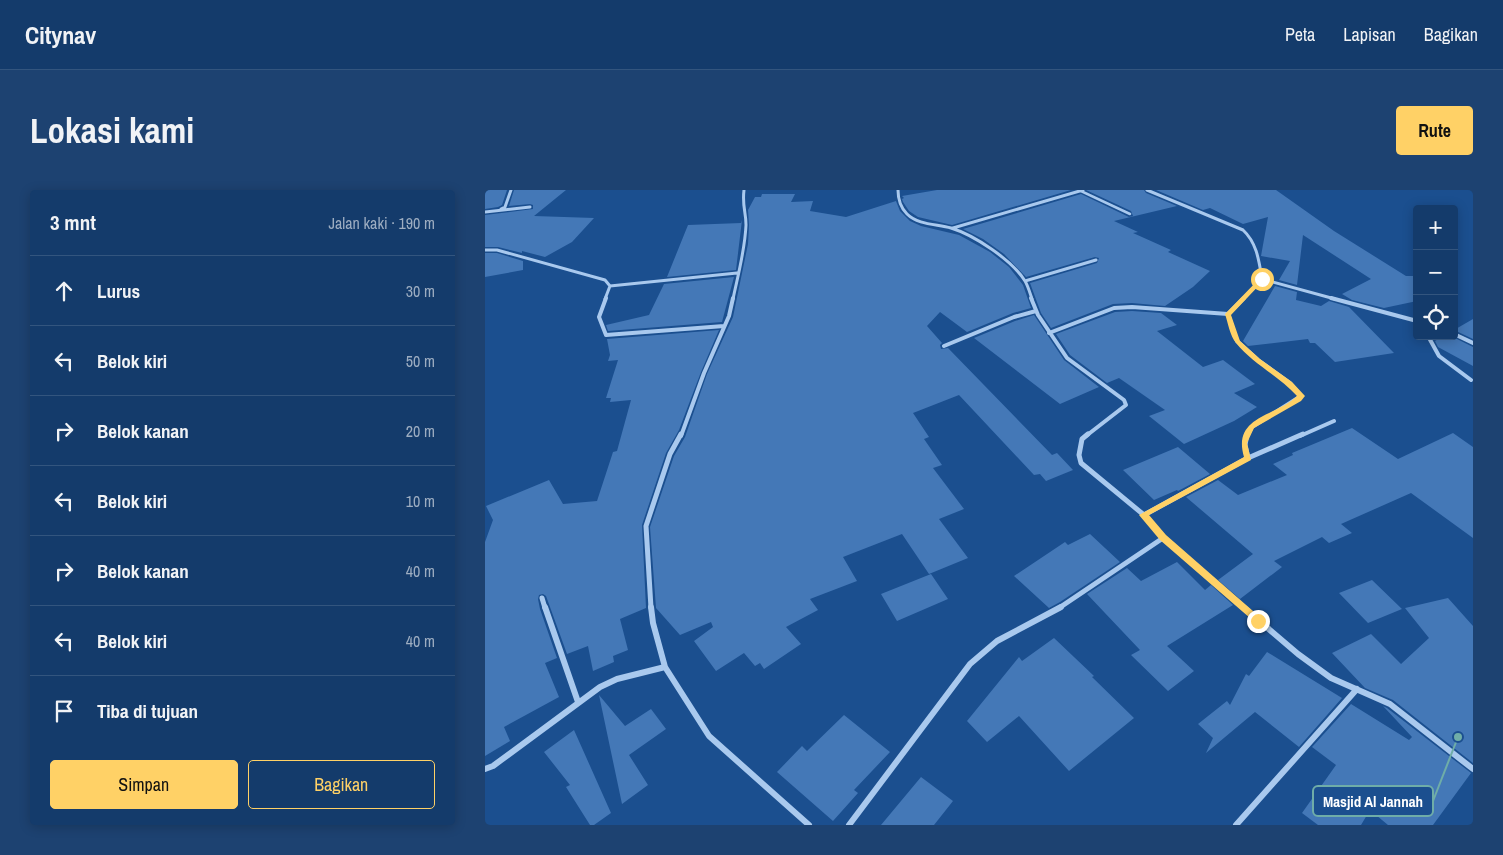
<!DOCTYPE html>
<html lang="id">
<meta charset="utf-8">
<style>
body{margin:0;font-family:"Archivo Narrow",sans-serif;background:#1d4271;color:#f1f3f6}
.controls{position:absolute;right:15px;top:15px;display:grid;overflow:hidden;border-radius:5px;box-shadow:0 2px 12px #0003}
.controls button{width:45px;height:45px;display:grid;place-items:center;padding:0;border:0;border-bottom:1px solid #33557e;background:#143b6b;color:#f1f3f6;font:25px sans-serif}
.stop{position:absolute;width:15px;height:15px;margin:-11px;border:4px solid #ffd166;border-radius:50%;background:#fff}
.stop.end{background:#ffd166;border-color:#fff;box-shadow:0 1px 5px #0008}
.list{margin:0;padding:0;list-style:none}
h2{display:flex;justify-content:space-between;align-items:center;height:65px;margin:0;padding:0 20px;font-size:21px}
h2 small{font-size:16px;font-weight:400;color:#9dadc1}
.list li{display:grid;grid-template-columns:32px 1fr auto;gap:15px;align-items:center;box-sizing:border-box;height:70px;padding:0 20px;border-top:1px solid #33557e}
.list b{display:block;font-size:19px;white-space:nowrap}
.list em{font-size:16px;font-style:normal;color:#9dadc1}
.actions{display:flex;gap:10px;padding:15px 20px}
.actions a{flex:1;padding:11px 0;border:1px solid #ffd166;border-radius:5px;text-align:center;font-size:18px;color:#ffd166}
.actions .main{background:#ffd166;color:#111}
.icon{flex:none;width:28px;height:28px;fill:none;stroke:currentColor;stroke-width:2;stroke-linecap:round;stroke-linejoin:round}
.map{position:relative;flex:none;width:988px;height:635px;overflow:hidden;border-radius:5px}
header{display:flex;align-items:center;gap:30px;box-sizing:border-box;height:70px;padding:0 25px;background:#143b6b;border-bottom:1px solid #33557e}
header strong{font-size:24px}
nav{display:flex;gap:28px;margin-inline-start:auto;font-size:18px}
.intro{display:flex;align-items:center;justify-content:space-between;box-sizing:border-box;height:120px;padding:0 30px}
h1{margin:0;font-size:35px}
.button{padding:12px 22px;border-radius:5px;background:#ffd166;color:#111;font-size:18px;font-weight:700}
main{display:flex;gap:30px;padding:0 30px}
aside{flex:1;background:#143b6b;border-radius:5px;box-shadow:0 2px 12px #0003}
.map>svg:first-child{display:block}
.building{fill:#4478b7}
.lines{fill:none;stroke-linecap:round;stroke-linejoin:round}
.service{stroke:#a9c9ee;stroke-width:2.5}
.minor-far3{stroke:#a9c9ee;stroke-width:3}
.minor-far2{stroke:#a9c9ee;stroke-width:4}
.minor-far1{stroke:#a9c9ee;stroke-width:5}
.minor{stroke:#a9c9ee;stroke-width:6}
.route{fill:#ffd166}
.leader{fill:none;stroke:#6fada8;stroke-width:2}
.callout-dot{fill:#6fada8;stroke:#1b4f8f;stroke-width:2}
.callout{fill:#1b4f8f;stroke:#6fada8;stroke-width:2}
.callout-label{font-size:15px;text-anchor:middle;font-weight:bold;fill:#fff}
</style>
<header>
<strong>Citynav</strong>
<nav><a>Peta</a><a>Lapisan</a><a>Bagikan</a></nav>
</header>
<div class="intro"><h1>Lokasi kami</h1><a class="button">Rute</a></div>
<main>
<aside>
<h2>3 mnt<small>Jalan kaki · 190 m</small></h2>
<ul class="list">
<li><svg class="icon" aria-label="ahead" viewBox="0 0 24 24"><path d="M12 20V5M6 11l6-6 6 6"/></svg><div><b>Lurus</b></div><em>30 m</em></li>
<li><svg class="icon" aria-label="left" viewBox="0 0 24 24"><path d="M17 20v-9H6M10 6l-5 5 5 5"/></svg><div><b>Belok kiri</b></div><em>50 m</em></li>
<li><svg class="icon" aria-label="right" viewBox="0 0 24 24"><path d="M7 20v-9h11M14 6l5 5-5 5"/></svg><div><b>Belok kanan</b></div><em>20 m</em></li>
<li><svg class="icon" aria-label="left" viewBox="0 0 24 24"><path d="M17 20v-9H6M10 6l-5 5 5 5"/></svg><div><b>Belok kiri</b></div><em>10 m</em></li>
<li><svg class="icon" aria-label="right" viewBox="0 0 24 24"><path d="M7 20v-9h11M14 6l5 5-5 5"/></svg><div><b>Belok kanan</b></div><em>40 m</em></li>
<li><svg class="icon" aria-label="left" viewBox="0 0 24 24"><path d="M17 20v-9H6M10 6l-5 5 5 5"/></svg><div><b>Belok kiri</b></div><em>40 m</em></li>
<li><svg class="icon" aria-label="arrive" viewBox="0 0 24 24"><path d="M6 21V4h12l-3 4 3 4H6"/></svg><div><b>Tiba di tujuan</b></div></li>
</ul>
<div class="actions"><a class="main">Simpan</a><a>Bagikan</a></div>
</aside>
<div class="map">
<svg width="988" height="635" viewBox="0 0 988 635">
<rect width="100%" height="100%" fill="#1b4f8f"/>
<path class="building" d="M 0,0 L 22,0 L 17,15 L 13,17 L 0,19 Z
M 29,0 L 81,0 L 49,26 L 109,28 L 87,52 L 60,67 L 37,61 L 37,63 L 13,57 L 0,57 L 0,25 L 48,19 L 48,15 L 45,14 L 24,16 Z
M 452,0 L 586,0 L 467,35 L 433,27 L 424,21 L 418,12 L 417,9 L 419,8 L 417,6 Z
M 601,0 L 659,0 L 661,3 L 692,16 L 629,31 L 653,42 L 648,43 L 686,60 L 683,62 L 725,81 L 708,97 L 680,116 L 647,113 L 628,114 L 566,138 L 556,123 L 545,93 L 612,73 L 614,68 L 610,67 L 541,87 L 519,64 L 498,49 L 478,39 L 596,4 L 644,27 L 648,26 L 646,21 Z
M 671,0 L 791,0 L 849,41 L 921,86 L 932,86 L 932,111 L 899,118 L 867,110 L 857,104 L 886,89 L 818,45 L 812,95 L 794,90 L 805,71 L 776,66 L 783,27 L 758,34 L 725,18 L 718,20 Z
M 277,4 L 310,4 L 306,12 L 328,11 L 325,21 L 361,27 L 411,11 L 415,21 L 425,31 L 436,36 L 474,45 L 505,62 L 524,77 L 538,95 L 546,118 L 528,123 L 482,142 L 455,122 L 442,136 L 457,153 L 455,155 L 456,159 L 463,158 L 567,265 L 572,263 L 588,280 L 561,291 L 555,284 L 549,285 L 474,205 L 428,223 L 444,247 L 439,249 L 457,275 L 448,278 L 479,319 L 454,329 L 483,368 L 444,384 L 417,344 L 358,367 L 372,391 L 325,409 L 333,420 L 301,437 L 316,454 L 279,479 L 275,473 L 270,476 L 259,463 L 231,481 L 209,451 L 228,437 L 226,432 L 195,445 L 171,418 L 165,337 L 189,266 L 200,247 L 222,184 L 248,127 L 263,54 L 264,35 L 263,20 L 270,7 L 276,7 Z
M 257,30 L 251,80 L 182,87 L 203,35 L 256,33 Z
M 0,63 L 12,63 L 38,71 L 38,80 L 0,87 Z
M 249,87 L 237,132 L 123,141 L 121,135 L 164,125 L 179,94 Z
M 790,96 L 812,102 L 811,110 L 836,116 L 844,111 L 864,117 L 909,163 L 850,172 L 830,153 L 825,153 L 823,149 L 763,156 L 758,151 Z
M 647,121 L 676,123 L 692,135 L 672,141 L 718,177 L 738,170 L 770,194 L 749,203 L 772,217 L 749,231 L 699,254 L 664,226 L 680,220 L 634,188 L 622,193 L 585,165 L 571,144 L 630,122 Z
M 549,125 L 579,170 L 614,197 L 575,214 L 489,148 L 530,131 Z
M 988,129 L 988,149 L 969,140 Z
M 234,140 L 216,182 L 194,240 L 181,263 L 157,335 L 161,418 L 135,429 L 143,460 L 128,466 L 129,472 L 108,481 L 103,456 L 82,464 L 61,406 L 58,404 L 54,405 L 53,409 L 55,419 L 72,468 L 60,473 L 74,507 L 19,537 L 25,551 L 0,566 L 0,352 L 8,330 L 1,316 L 64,290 L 78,314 L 112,311 L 128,262 L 132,261 L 146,210 L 125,212 L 126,208 L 121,208 L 133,170 L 123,171 L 125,165 L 122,149 Z
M 958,146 L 966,146 L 988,157 L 988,176 L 953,157 L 950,151 Z
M 867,238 L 913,269 L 968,243 L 988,257 L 988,348 L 926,303 L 856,334 L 867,343 L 844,353 L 837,347 L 789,371 L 797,377 L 755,409 L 733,390 L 768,364 L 701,307 L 733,290 L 753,305 L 802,285 L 788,274 L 808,265 L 807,263 Z
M 693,257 L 725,284 L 693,301 L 692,300 L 669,310 L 638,280 Z
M 605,344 L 635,372 L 575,412 L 564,418 L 529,386 L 580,352 L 583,355 Z
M 692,372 L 720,400 L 726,395 L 748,415 L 682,456 L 709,481 L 683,501 L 646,465 L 655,460 L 602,404 L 642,378 L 656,391 Z
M 446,384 L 463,409 L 412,431 L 396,404 Z
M 887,390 L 917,419 L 883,433 L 854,403 Z
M 963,408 L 988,436 L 988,573 L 908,510 L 880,498 L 847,463 L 886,444 L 916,474 L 944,448 L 920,418 Z
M 569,448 L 609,486 L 607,487 L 649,528 L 584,581 L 534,526 L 502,552 L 482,531 L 534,467 L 537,471 Z
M 782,462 L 857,508 L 814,557 L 770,522 L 721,563 L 728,548 L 713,534 L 742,511 L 745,515 L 761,484 L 764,486 Z
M 114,505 L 140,536 L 166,519 L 181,539 L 144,565 L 163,595 L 137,614 Z
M 866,514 L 924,550 L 927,547 L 898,516 L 902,518 L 986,583 L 948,635 L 903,635 L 885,620 L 876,635 L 833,635 L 817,623 L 851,575 L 827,557 Z
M 359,525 L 405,562 L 369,600 L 373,603 L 348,631 L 292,582 L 317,556 L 322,561 Z
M 89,540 L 126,623 L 109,635 L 105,635 L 81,597 L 85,595 L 59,562 Z
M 436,587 L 468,611 L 449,635 L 396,635 Z"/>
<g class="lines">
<path class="service" d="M 596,1 L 645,24"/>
<path class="minor-far3" d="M 413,0 C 413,10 415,17 422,24 C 433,35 452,34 466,38 C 489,45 527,70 540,91 C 543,96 545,103 547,109
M 662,0 L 758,40 C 772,53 774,71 777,89 L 758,109
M 16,19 L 20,17 L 26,0
M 0,22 L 45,17
M 468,38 L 598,0
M 0,60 L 12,60 L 120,90 L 125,96 L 120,109
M 777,89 L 850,109
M 540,91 L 611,70
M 125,96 L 252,83
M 248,109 C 253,85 260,60 261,35 C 261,22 257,16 259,0"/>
<path class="minor-far2" d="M 121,108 L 114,127 L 121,145 L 239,136
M 546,108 L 553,125 L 582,168 L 639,210 L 641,215 L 601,246
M 759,108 L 743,124 L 752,151 L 773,170 L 805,193 L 816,206 L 767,237 L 762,246
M 846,108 L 932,131
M 564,143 L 629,118 L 647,117 L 743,124
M 969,144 L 988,153
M 943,146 L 954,166 L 986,190
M 459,156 L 529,127 L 551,121
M 196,246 L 219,183 L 244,126 L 248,108
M 815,246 L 849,231"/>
<path class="minor-far1" d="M 763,268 L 818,244
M 659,325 L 763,268 L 760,255 L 762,244
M 678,348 L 759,418
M 57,408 L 60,418
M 166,418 L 161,336 L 185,264 L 196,244
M 574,418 L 678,348 L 659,325 L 596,273 L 594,265 L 597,249 L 603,244"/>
<path class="minor" d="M 60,417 L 93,512
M 166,417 L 168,433 L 180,477 L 224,546 L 324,635
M 758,417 L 813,464 L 846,488 L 905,514 L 988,579
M 0,579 L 8,576 L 115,497 L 132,489 L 180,477
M 364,635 L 485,474 L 512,451 L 576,417
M 751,635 L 872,499"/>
</g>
<path class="route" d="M 775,88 L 780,89 L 746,125 L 755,151 L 775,169 L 807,192 L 820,206 L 816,211 L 769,238 L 762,253 L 766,270 L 664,325 L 681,345 L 776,428 L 776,434 L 773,435 L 675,350 L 654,325 L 759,267 C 747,226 790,227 812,206 C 794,186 768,174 751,153 C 745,146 743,133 740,124 Z"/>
<path class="leader" d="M973 547L948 611"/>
<circle class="callout-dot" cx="973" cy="547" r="5"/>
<rect class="callout" x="828" y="596" width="120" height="30" rx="5"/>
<g class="callout-label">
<text x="888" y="617">Masjid Al Jannah</text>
</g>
</svg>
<div class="controls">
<button>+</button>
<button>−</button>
<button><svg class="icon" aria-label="locate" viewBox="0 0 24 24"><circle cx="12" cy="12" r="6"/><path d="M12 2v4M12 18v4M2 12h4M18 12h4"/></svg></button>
</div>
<div class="stop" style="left:777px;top:89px"></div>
<div class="stop end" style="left:773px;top:431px"></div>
</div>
</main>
